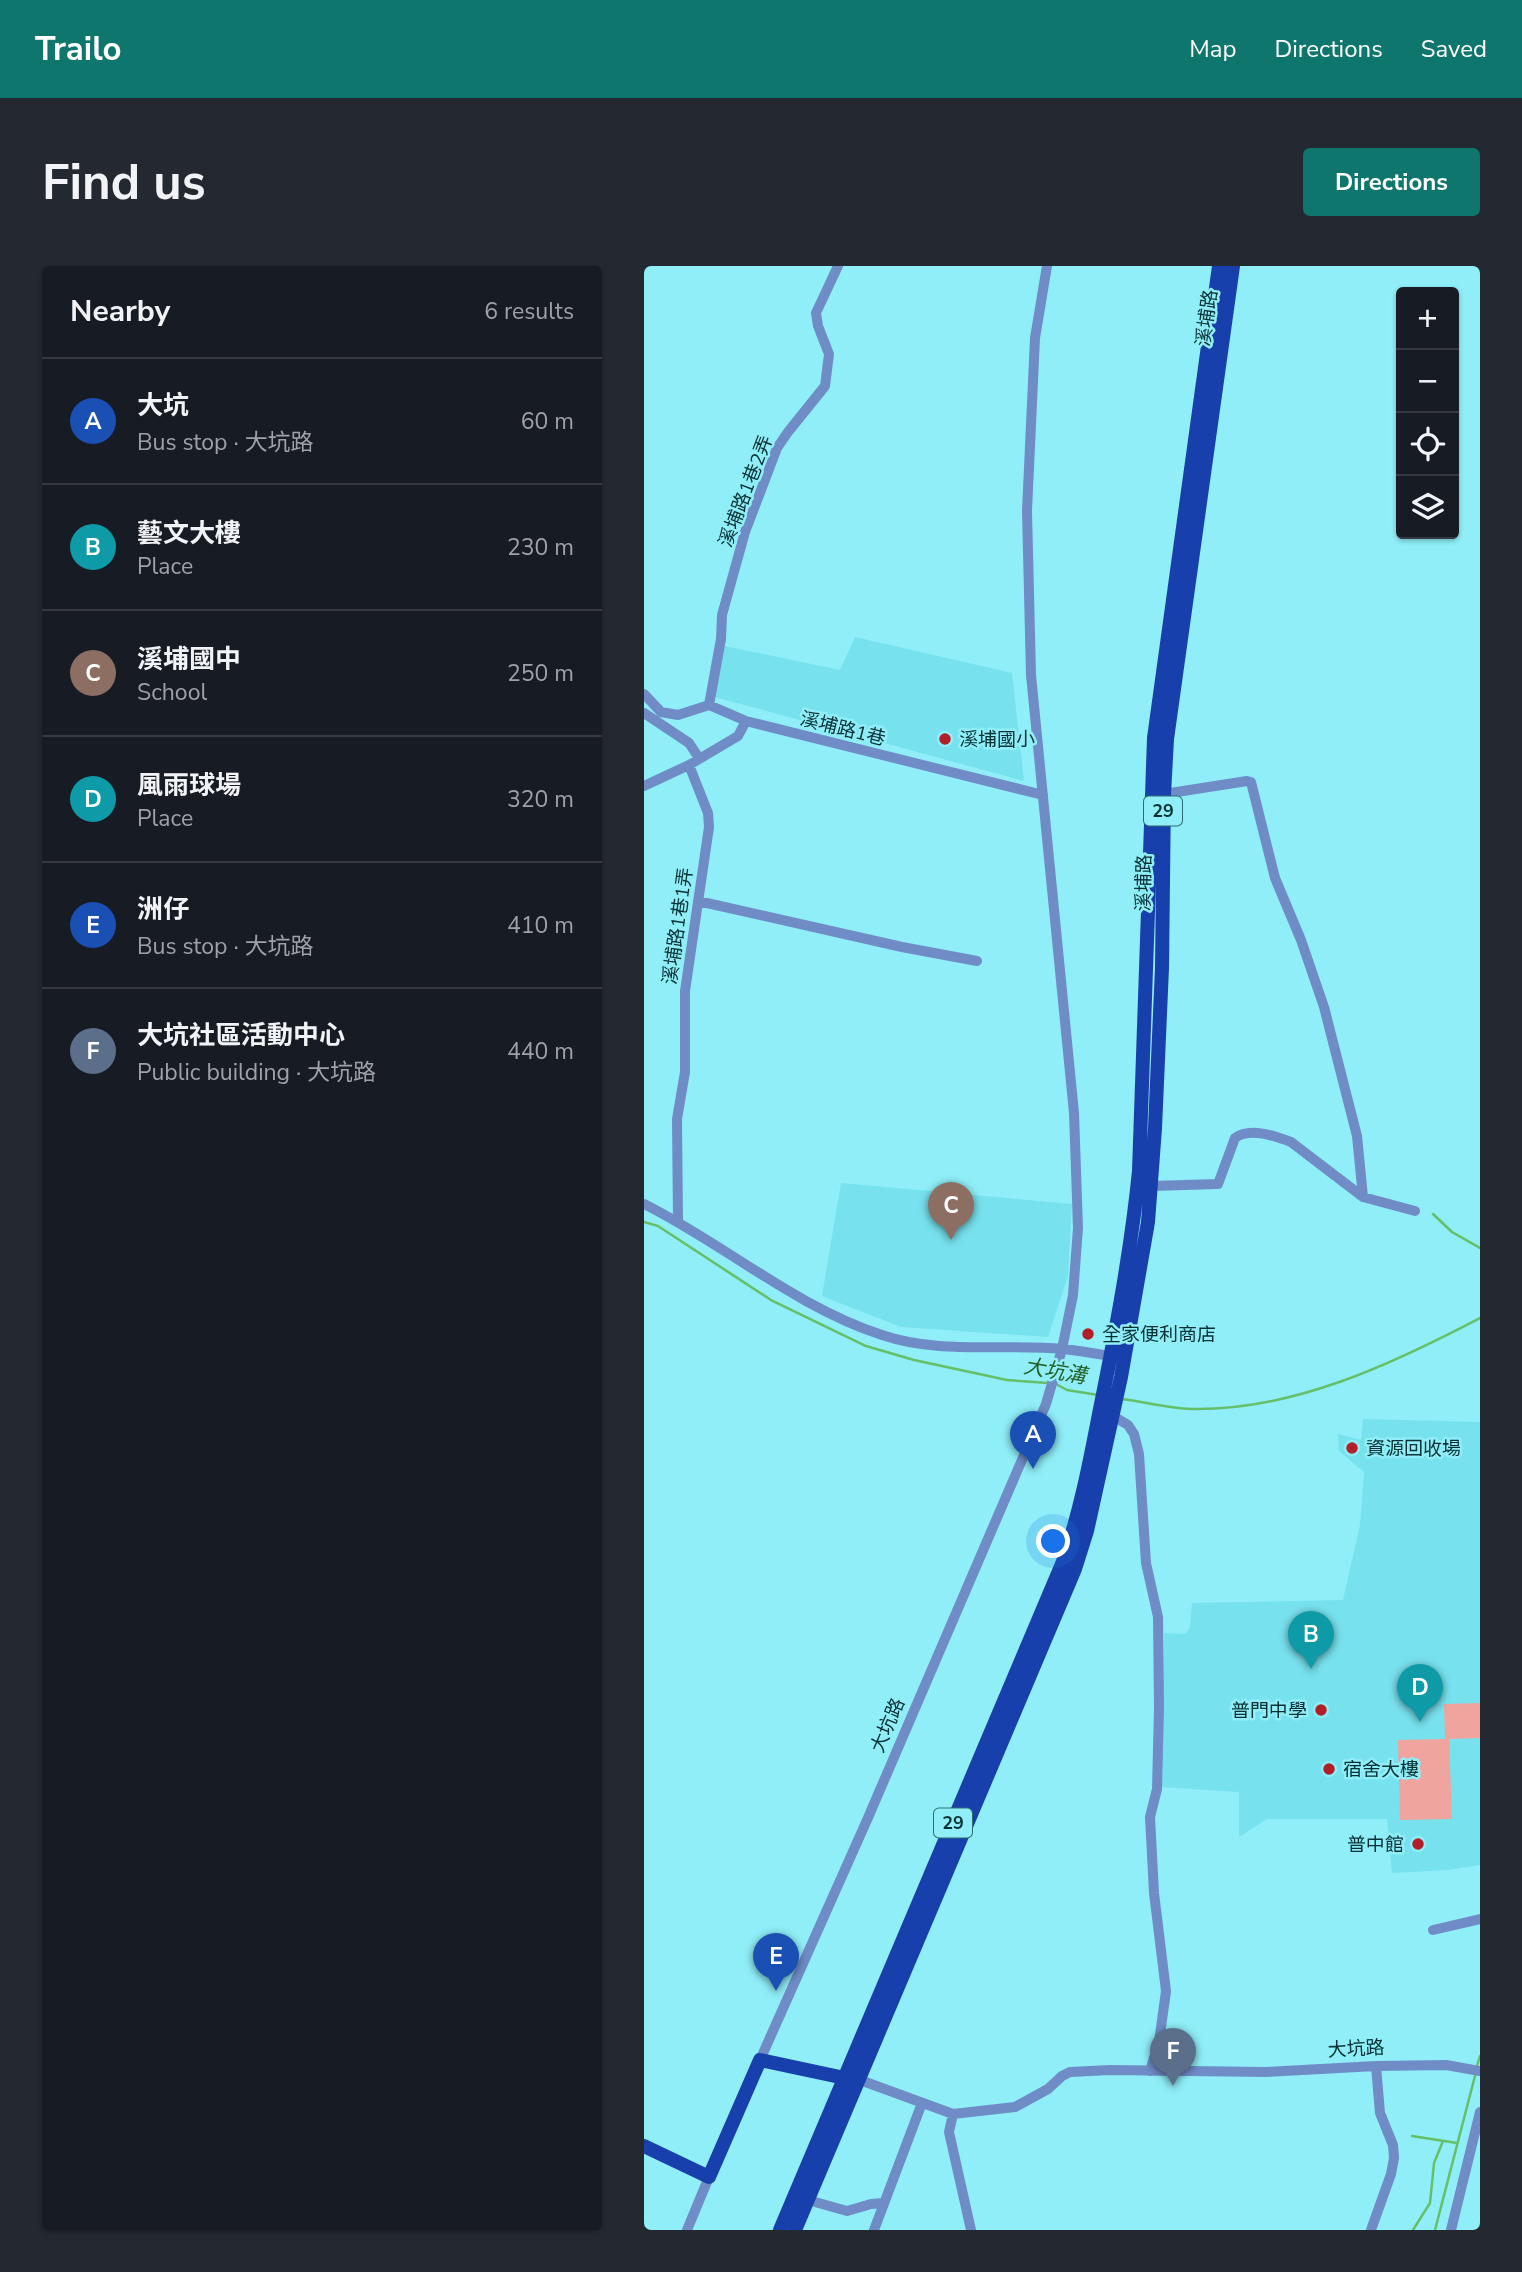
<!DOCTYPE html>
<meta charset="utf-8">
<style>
body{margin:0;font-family:"Nunito Sans","Noto Sans TC",sans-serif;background:#242831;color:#f1f3f6}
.controls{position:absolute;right:21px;top:21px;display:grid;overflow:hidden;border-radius:7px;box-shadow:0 2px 5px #0004}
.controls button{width:63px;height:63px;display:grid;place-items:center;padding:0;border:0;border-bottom:2px solid #363941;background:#171b24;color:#f1f3f6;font:35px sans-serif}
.you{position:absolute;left:410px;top:1276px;width:24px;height:24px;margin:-18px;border:5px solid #fff;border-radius:50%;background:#1a73e8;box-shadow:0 0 0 10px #1a73e833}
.badge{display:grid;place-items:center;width:46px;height:46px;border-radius:50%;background:#0f766e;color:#fff;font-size:23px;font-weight:700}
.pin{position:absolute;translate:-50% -58px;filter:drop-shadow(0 2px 4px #0008)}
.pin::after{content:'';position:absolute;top:37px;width:24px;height:21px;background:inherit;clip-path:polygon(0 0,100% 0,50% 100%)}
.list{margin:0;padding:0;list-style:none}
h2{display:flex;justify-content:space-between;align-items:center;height:91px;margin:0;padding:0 28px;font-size:30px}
h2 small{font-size:23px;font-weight:400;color:#9ea1a6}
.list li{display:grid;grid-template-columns:46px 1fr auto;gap:21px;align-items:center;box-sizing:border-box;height:126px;padding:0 28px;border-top:2px solid #363941}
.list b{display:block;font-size:26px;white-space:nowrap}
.list p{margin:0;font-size:23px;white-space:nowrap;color:#9ea1a6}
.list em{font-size:23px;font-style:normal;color:#9ea1a6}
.icon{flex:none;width:38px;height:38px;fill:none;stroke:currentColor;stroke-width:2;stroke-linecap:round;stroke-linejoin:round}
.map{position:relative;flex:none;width:836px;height:1964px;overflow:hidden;border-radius:7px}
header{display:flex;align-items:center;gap:42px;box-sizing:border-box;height:98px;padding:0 35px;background:#0f766e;color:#fff}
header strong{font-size:33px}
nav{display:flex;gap:38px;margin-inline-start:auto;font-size:24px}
.intro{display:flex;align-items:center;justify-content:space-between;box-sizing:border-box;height:168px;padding:0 42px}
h1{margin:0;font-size:49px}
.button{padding:18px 32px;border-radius:7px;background:#0f766e;color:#fff;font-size:24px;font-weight:700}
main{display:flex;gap:42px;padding:0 42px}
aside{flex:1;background:#171b24;border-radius:7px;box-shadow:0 2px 5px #0004}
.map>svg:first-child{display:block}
.built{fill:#77e1ed}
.green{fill:#f0a49e}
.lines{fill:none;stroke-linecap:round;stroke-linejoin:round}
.stream{stroke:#65bf67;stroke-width:2.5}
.minor{stroke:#708cc7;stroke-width:10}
.major{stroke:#1840ad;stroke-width:14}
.poi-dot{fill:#b12029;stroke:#8feef8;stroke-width:2.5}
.labels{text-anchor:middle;stroke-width:5;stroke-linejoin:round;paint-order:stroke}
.shield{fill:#8feef8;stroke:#2e6a70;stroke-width:2}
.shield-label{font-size:18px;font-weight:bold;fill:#053135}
.street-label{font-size:19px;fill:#053135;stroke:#8feef8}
.poi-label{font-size:19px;fill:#053135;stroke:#8feef8;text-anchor:start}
.water-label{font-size:21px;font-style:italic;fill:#256128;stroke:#8feef8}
</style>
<header>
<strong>Trailo</strong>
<nav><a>Map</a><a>Directions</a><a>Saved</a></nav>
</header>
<div class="intro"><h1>Find us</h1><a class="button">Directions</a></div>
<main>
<aside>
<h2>Nearby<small>6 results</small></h2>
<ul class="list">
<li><span class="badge" style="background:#1a4fb4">A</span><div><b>大坑</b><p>Bus stop · 大坑路</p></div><em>60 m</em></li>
<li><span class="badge" style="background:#0f9aa8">B</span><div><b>藝文大樓</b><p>Place</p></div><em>230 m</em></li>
<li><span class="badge" style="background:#8d6e63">C</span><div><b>溪埔國中</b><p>School</p></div><em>250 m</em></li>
<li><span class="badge" style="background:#0f9aa8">D</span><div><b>風雨球場</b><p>Place</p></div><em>320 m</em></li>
<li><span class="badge" style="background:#1a4fb4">E</span><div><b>洲仔</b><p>Bus stop · 大坑路</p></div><em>410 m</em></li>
<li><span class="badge" style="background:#5c6f8a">F</span><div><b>大坑社區活動中心</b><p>Public building · 大坑路</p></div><em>440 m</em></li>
</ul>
</aside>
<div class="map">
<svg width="836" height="1964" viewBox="0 0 836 1964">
<rect width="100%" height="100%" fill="#8feef8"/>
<path class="built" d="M 211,371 L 368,407 L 380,515 L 71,431 L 80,380 L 196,404 Z
M 197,917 L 428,938 L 424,1010 L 404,1071 L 257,1061 L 178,1030 Z
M 719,1153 L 836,1156 L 836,1599 L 804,1604 L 748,1607 L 743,1553 L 623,1553 L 595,1571 L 595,1526 L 517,1521 L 520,1367 L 541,1368 L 546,1362 L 548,1337 L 699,1334 L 716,1259 L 720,1206 L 695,1185 L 694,1168 L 717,1174 Z"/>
<path class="green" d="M 836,1437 L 836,1472 L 805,1473 L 808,1553 L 756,1554 L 754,1474 L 801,1473 L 800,1438 Z"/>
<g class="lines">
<path class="stream" d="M 789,948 L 808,966 L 836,982
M 0,956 L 14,960 L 127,1034 L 222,1080 L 270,1094 L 363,1114 L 404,1117
M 410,1117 L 423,1124 L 454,1129
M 478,1133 C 501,1136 524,1142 547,1143 C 649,1145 748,1098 836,1052
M 833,1800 L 836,1790
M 768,1870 L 813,1877
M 769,1964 L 786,1937 L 790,1897 L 799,1875
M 791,1964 L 832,1806"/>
<path class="minor" d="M 0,428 L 17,446 L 34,449 L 65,439 L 102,455 L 399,529
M 65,439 L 77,373 L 78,349 L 101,266 L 133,182 L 144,166 L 181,120 L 185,88 L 174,60 L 172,47 L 194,0
M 0,447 L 45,477 L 55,492
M 0,520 L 45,499 L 94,470 L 102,455
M 520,528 L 603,515 L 607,516 L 631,612 L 657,674 L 680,741 L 713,870 L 719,931
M 54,635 L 258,681 L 333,695
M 507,920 L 574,918 L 591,872 C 606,861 631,870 647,876 L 719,931 L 771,945
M 0,938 C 80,978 152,1041 238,1069 C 297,1089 359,1077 419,1083 C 437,1085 454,1088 472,1091
M 34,955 L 33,853 L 41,806 L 41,725 L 65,561 L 64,547 L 45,499
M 464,1152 L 474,1153 L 484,1159 L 490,1168 L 495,1188 L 502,1297 L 514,1351 L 515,1442 L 513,1523 L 506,1551 L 510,1627 L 522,1725 L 515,1776 L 506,1805
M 789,1664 L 836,1653
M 116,1794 L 223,1554 L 402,1138 L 418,1083 L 429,1029 L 434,962 L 430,847 L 387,409 L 383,245 L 391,72 L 403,0
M 216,1814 L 309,1848 L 371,1841 L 404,1823 L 418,1810 L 426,1806 L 466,1804 L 622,1806 L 732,1800 L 802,1799 L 836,1805
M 309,1848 L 305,1866 L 327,1964
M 164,1934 L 203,1945 L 227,1938 L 239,1937
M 43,1964 L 65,1911
M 230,1964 L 278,1837
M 727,1964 L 747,1908 L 750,1892 L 749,1879 L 736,1847 L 732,1800
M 807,1964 L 836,1846"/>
<path class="major" d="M 0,1880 L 65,1911 L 116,1794 L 210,1814
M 136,1964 L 418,1298 C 436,1248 446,1195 456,1143 C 472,1064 487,985 495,905 L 510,472 L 575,0
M 151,1964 L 431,1303 L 443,1265 L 477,1111 L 504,956 L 511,862 L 518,702 L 520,528 L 523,473 L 589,0"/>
</g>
<g class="poi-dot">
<circle cx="301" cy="473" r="7"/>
<circle cx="444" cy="1068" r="7"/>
<circle cx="708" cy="1182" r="7"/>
<circle cx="677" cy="1444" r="7"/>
<circle cx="685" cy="1503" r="7"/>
<circle cx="774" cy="1578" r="7"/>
</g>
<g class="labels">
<g class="shield">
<rect x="500" y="530.5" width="38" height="29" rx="5"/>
<rect x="290" y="1542.5" width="38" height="29" rx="5"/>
</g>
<g class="shield-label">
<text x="519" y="551">29</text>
<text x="309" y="1563">29</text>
</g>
<g class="street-label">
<text transform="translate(562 52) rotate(-82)" y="7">溪埔路</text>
<text transform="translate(101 225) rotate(-69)" y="7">溪埔路1巷2弄</text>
<text transform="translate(199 462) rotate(14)" y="7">溪埔路1巷</text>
<text transform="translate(499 617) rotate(-89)" y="7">溪埔路</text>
<text transform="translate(33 660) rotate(-82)" y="7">溪埔路1巷1弄</text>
<text transform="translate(243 1459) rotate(-67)" y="7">大坑路</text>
<text transform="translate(712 1782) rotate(-3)" y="7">大坑路</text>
</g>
<g class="poi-label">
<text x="315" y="480">溪埔國小</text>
<text x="458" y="1075">全家便利商店</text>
<text x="722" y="1189">資源回收場</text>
<text x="663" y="1451" text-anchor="end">普門中學</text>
<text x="699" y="1510">宿舍大樓</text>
<text x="760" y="1585" text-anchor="end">普中館</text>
</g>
<g class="water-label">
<text transform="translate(411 1105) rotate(10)" y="7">大坑溝</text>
</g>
</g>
</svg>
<div class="controls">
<button>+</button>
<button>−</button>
<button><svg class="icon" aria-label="locate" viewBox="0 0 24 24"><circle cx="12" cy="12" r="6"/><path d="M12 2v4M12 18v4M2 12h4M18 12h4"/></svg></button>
<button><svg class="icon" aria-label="layers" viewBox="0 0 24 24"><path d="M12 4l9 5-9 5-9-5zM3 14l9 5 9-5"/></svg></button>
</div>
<div class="you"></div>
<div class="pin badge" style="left:389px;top:1203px;background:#1a4fb4">A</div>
<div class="pin badge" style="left:667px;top:1403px;background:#0f9aa8">B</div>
<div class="pin badge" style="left:307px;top:974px;background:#8d6e63">C</div>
<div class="pin badge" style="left:776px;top:1456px;background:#0f9aa8">D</div>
<div class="pin badge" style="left:132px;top:1725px;background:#1a4fb4">E</div>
<div class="pin badge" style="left:529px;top:1820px;background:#5c6f8a">F</div>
</div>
</main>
